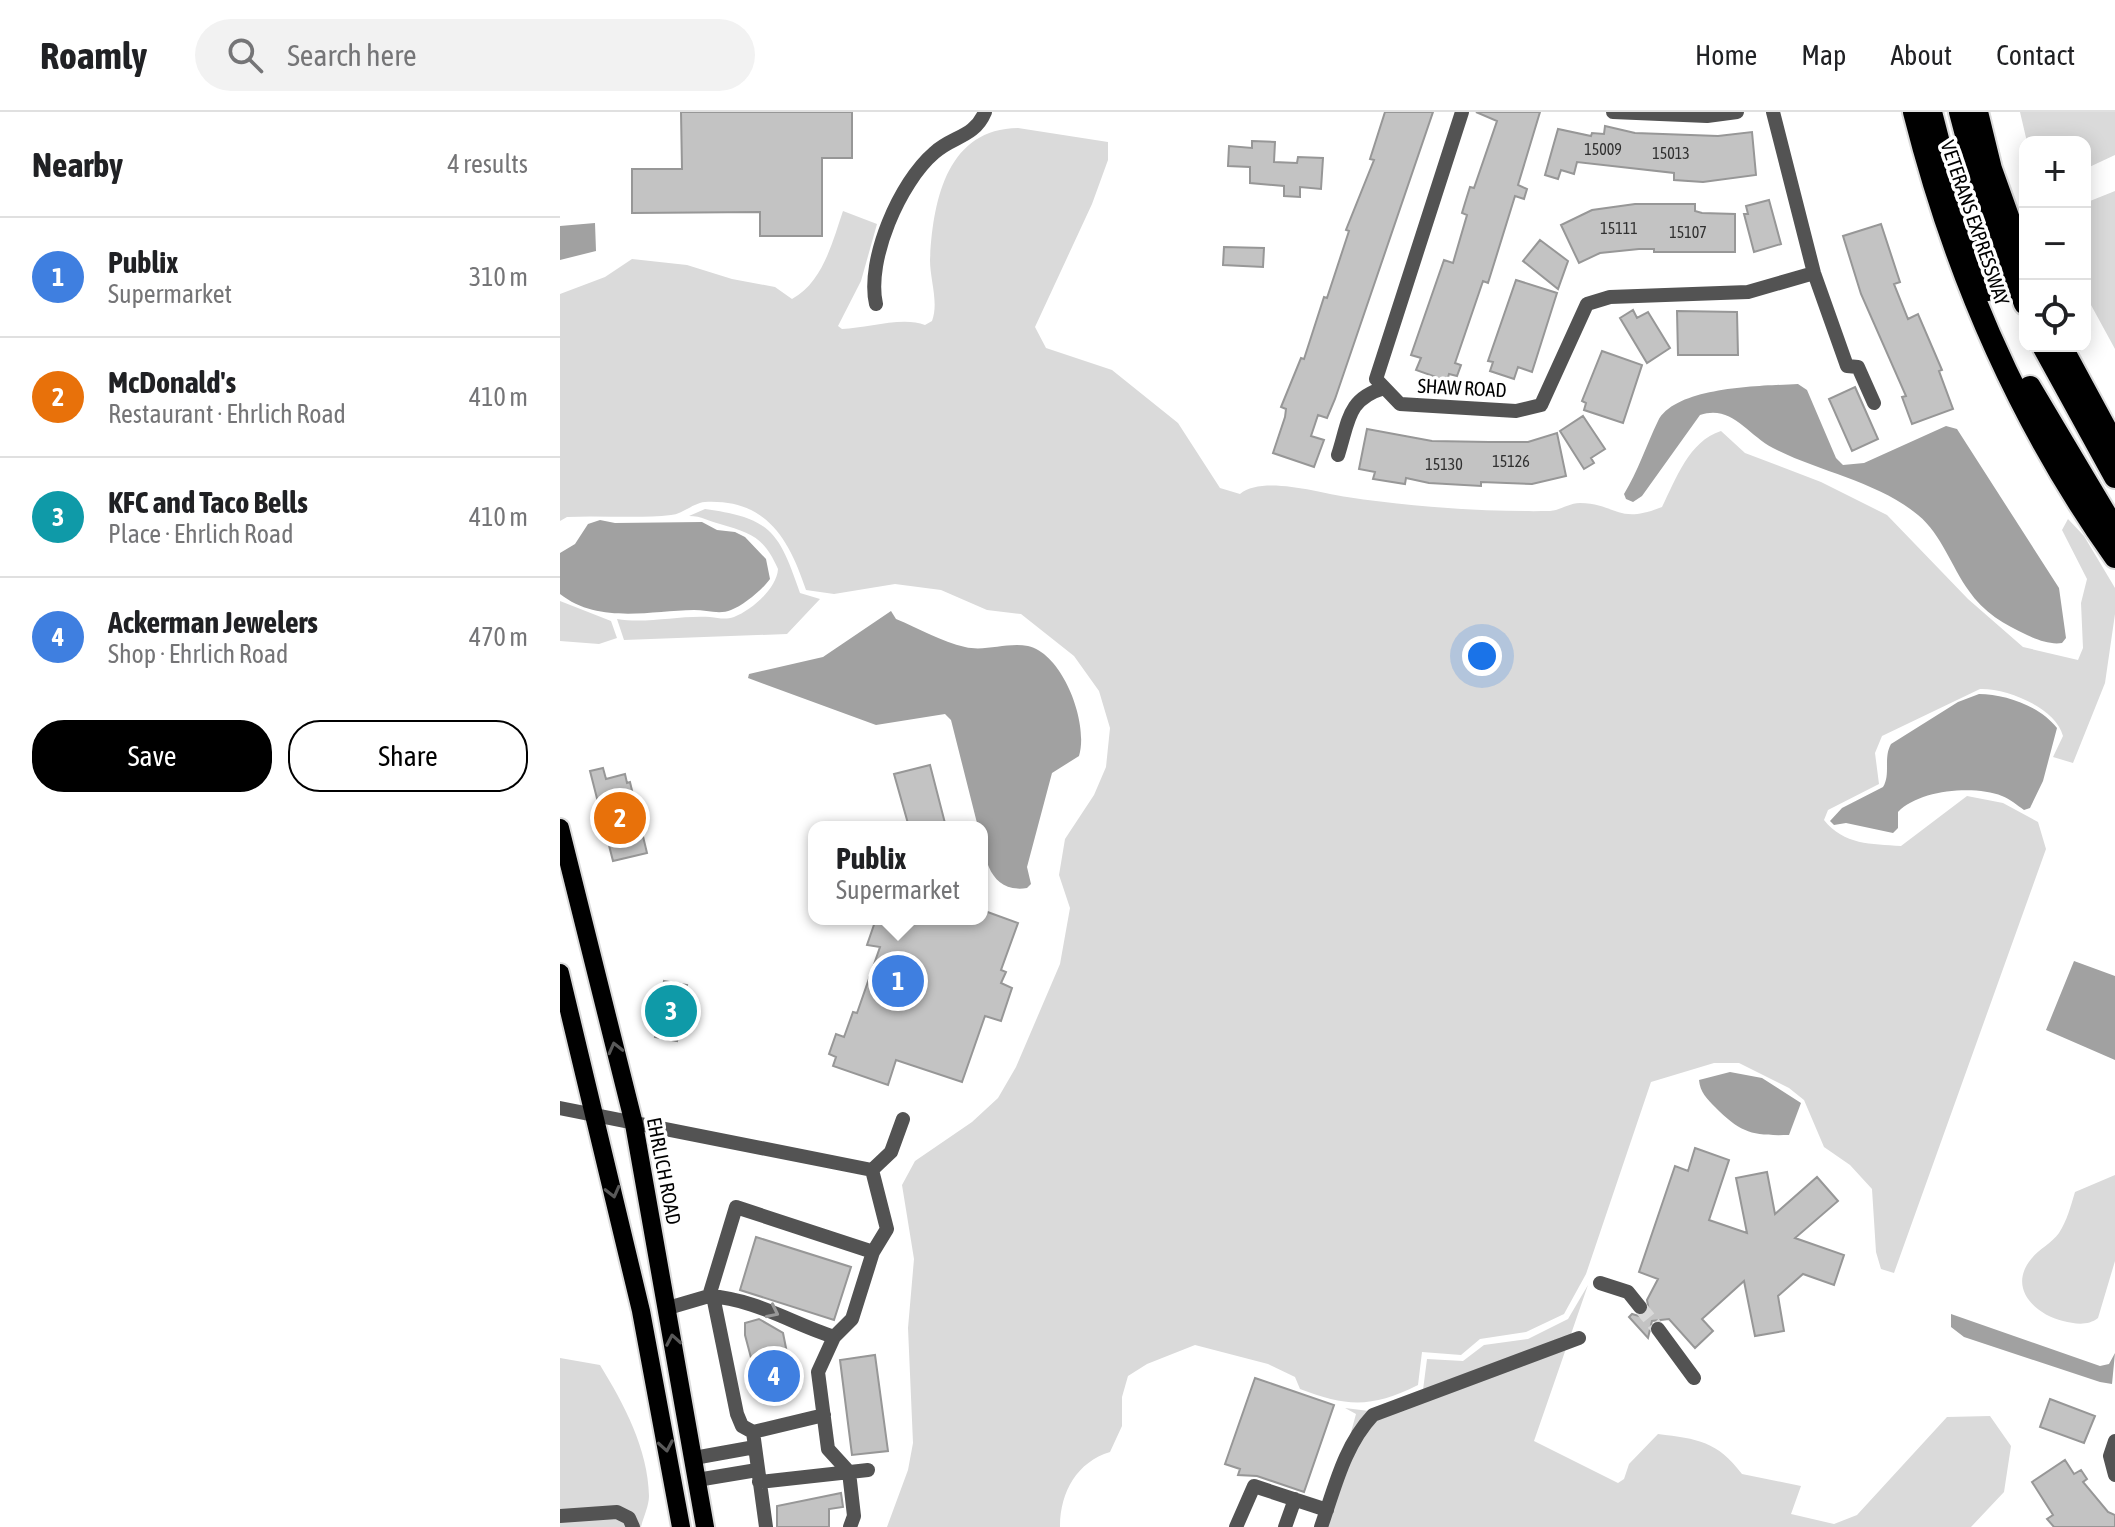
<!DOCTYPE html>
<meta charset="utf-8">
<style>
body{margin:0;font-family:"Asap Condensed",sans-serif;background:#f2f2f2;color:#202124}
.controls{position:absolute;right:24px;top:24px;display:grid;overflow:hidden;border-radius:16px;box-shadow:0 4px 20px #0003}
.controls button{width:72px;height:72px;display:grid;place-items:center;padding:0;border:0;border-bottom:2px solid #e0e0e0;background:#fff;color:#202124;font:40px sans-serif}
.you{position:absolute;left:922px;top:544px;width:28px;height:28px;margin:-20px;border:6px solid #fff;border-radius:50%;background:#1a73e8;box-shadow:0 0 0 12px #1a73e833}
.badge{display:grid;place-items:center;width:52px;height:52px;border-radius:50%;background:#000;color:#fff;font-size:26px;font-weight:700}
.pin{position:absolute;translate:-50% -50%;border:4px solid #fff;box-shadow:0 2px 8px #0006}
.popup{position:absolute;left:248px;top:709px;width:180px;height:104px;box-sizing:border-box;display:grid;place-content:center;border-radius:16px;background:#fff;filter:drop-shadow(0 2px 6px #0005);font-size:26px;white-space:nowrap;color:#757577}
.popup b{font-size:30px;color:#202124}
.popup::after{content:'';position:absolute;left:50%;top:100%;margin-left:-16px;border:16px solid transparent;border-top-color:#fff}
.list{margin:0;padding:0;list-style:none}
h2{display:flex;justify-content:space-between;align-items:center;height:104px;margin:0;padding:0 32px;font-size:34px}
h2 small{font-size:26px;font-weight:400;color:#757577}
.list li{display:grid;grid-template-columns:52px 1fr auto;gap:24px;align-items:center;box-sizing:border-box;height:120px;padding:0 32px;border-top:2px solid #e0e0e0}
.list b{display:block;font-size:30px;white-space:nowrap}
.list p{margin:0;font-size:26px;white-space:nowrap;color:#757577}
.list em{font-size:26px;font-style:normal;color:#757577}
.actions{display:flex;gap:16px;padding:24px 32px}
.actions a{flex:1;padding:18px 0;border:2px solid #000;border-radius:32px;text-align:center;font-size:28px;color:#000}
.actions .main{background:#000;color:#fff}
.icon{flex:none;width:44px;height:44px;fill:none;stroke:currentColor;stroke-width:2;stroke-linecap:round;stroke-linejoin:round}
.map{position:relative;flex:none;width:1555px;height:1415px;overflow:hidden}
header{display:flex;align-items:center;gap:48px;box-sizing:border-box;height:112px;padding:0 40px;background:#fff;border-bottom:2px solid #e0e0e0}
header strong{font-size:38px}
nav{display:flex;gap:44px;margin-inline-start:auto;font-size:28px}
.search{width:560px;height:72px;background:#f2f2f2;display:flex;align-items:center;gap:20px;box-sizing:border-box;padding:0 28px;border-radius:44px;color:#757577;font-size:30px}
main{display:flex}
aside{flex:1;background:#fff}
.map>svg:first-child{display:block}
.green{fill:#dadada}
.water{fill:#a1a1a1}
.building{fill:#c3c3c3;stroke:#979797;stroke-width:2}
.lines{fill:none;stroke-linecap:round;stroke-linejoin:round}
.minor-tunnel{stroke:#d9d9d9;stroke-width:14;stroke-dasharray:14 7;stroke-linecap:butt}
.major-casing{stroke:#dbdbdb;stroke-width:22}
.highway-casing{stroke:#dbdbdb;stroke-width:26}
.minor{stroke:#535353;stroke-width:14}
.major{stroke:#000;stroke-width:18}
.highway{stroke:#000;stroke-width:22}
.oneway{stroke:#595959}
.oneway2{stroke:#989898}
.labels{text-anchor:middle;stroke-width:7;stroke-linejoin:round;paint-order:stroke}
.number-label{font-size:16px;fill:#313131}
.street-label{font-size:20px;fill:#000;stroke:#fff}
</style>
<header>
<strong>Roamly</strong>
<div class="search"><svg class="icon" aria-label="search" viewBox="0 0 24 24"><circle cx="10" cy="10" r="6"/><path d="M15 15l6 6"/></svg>Search here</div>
<nav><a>Home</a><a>Map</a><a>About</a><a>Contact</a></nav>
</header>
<main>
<aside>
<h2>Nearby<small>4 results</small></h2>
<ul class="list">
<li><span class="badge" style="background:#3f7fe0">1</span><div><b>Publix</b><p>Supermarket</p></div><em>310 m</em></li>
<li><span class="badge" style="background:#e8710a">2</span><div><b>McDonald's</b><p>Restaurant · Ehrlich Road</p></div><em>410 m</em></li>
<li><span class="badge" style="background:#0f9aa8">3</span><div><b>KFC and Taco Bells</b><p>Place · Ehrlich Road</p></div><em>410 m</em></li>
<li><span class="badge" style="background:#3f7fe0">4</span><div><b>Ackerman Jewelers</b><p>Shop · Ehrlich Road</p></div><em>470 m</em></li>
</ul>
<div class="actions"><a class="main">Save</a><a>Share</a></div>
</aside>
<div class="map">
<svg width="1555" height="1415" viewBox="0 0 1555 1415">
<rect width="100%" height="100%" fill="#fff"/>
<path class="green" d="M 1460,0 L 1555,0 L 1555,43 L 1525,57 L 1525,30 L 1467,30 Z
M 458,16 L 548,30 L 548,48 L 532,92 L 475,215 L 486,236 L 552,258 L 618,311 L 660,376 L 680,382 C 702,363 760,381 787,385 C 853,395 924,400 990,399 C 1001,398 1009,391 1020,391 C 1058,392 1057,413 1102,395 C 1116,367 1129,329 1161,319 L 1185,341 L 1261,370 L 1327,403 L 1408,487 L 1463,535 L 1518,548 L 1523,536 L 1521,491 L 1527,467 L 1502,418 L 1508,407 L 1524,424 L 1555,476 L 1555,502 L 1545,571 L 1513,651 L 1493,645 L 1503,624 C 1496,596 1447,576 1420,577 L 1322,624 L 1315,641 L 1319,672 L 1268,698 L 1264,708 C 1284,733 1311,732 1341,734 L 1407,684 L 1443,691 L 1478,710 L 1486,737 L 1334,1161 L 1321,1157 L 1316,1140 L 1312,1077 L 1290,1053 L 1264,1035 L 1244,988 L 1229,976 L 1179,951 L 1154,951 L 1091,970 L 1026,1162 L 1004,1202 L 966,1220 L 920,1227 L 901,1243 L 862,1240 L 858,1273 C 812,1296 787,1295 740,1277 L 735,1265 L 708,1252 L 635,1233 L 587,1252 L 568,1264 L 562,1285 L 562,1314 L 550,1340 C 517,1350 500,1380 500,1415 L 327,1415 L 348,1358 L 353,1331 L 348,1216 L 354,1147 L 342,1073 L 355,1049 L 412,1010 L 438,986 L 456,955 L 500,852 L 510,796 L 499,763 L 505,727 L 534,683 L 546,655 L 550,616 L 539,579 L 514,544 L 461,502 L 427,498 L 381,478 L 335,472 L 274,482 L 246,478 C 229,427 207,387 145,390 C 133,391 123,402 111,403 C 77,407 41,403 7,405 L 0,409 L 0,182 L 45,165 L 72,147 L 127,153 L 172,167 L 215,175 L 232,187 C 263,170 272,131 283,99 L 317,112 L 301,169 L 278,214 L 282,217 C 307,216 343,204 365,213 L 372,209 C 379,190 370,168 370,148 C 373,88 387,17 458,16 Z
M 1555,79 L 1555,237 L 1525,182 L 1525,91 Z
M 145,397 C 211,406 219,420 240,481 L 260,487 L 227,522 L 64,528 L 57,507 C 87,512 120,503 150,505 C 159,506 165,508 174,505 C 192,498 217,476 218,457 C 204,425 191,421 160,412 C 148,409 142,404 129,404 Z
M 0,489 L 51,509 L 57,526 L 39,532 L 0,529 Z
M 1555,1063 L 1555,1149 L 1538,1206 C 1528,1214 1515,1212 1503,1209 C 1474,1202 1447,1175 1472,1146 C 1479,1137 1492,1131 1499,1121 C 1507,1109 1511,1093 1515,1080 Z
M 1028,1173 L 974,1329 L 1058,1371 L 1064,1367 L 1069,1352 L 1098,1322 C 1138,1327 1157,1329 1182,1362 L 1241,1374 L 1231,1402 L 1274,1412 L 1297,1403 L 1387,1305 L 1430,1304 L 1451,1334 L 1444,1380 L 1411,1415 L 765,1415 L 796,1302 L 785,1296 L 809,1299 L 863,1278 L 867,1247 L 903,1249 L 924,1233 L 968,1227 L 1008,1207 Z
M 0,1246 L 40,1253 C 64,1292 88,1337 89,1384 C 89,1394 83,1406 81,1415 L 0,1415 Z"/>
<path class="water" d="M 35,111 L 36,139 L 0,148 L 0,114 Z
M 1238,272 L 1247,278 L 1276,346 L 1283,353 L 1304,351 L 1386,314 L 1397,317 L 1499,476 L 1506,526 L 1502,531 C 1491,533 1477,528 1467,523 C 1445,513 1423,500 1409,479 C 1391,454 1382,423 1358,403 C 1317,369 1259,360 1213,336 C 1187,322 1171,292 1140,303 L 1082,384 L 1073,390 L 1066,387 L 1064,382 C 1078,359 1086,334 1098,309 C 1116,274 1203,274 1238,272 Z
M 40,408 L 55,411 L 142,410 L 157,418 L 175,420 L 185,425 L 206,447 L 210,467 C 203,477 183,494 171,498 C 160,503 146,498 134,498 C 89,499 38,512 0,482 L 0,441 L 15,432 L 28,412 Z
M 331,499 L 336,507 C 358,516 382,530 405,535 C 425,540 447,530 468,534 C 503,542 529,611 519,644 L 492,661 L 467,755 L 471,772 L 467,776 C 430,782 422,744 422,715 L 418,715 L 391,608 L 385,602 L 316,613 L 188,566 L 189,562 L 263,545 Z
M 1419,582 C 1445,582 1480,594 1497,616 L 1483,669 L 1470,696 L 1464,698 C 1457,693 1450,687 1442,684 C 1414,673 1359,678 1338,700 L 1338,716 L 1333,721 L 1286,711 L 1274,713 L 1270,709 L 1282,696 L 1323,675 C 1331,662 1323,646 1331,632 L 1398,590 Z
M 1514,849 L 1555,864 L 1555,948 L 1486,918 Z
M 1170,960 L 1202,966 L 1241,991 L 1229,1023 C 1192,1024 1181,1021 1155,995 C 1147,987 1140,980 1139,968 Z
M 1391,1202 L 1540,1254 L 1549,1252 L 1555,1241 L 1552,1272 L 1540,1270 L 1404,1225 L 1391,1215 Z"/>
<path class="building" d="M 121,0 L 292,0 L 292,46 L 262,46 L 262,124 L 200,124 L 200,100 L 72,101 L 72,57 L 122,57 Z
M 825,0 L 873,0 L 775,287 L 767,306 L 758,303 L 751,324 L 764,328 L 754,355 L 713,341 L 725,305 L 726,297 L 721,295 L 741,246 L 744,247 L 764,185 L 767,186 L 789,119 L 786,118 L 814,48 L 810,47 Z
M 916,0 L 980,0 L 958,73 L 967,77 L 964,87 L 955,84 L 928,171 L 923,169 L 895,251 L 901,253 L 897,264 L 889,262 L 887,269 L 856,258 L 861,246 L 851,243 L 884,148 L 893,151 L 907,103 L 902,101 L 905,91 L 910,75 L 914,76 L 937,9 Z
M 1045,14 L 1075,21 L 1158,24 L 1192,20 L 1196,63 L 1143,70 L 1114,68 L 1114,61 L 1017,50 L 1014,62 L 1001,58 L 998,67 L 985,63 L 998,17 L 1031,24 L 1032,21 L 1044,22 Z
M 692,29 L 715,30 L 714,50 L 737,51 L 738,45 L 763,46 L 761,77 L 740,75 L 740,85 L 724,84 L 724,74 L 690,71 L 690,55 L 668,54 L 669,34 L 692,36 Z
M 1209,88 L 1221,132 L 1194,140 L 1184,102 L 1188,102 L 1186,94 Z
M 1075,92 L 1135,92 L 1135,99 L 1142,101 L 1175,102 L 1175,140 L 1094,140 L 1094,137 L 1079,137 L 1040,141 L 1019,151 L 1001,113 L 1032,98 Z
M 1321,112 L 1340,170 L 1334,172 L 1348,207 L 1358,202 L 1382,258 L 1379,259 L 1393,297 L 1352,312 L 1342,285 L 1346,284 L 1301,182 L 1283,124 Z
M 980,128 L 1008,149 L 998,177 L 963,149 Z
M 664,135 L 704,136 L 703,155 L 663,153 Z
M 956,168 L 997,181 L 972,260 L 958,255 L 954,267 L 930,259 L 933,250 L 928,249 Z
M 1073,198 L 1077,206 L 1088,200 L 1110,236 L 1087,251 L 1060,206 Z
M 1117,199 L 1177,200 L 1178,243 L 1118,243 Z
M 1042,239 L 1082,253 L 1063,311 L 1024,298 L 1026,291 L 1022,289 Z
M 1295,275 L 1318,327 L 1292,339 L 1269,287 Z
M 1023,304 L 1045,337 L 1031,346 L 1034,351 L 1024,357 L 1000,319 Z
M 807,317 L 872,329 L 929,330 L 968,330 L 997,321 L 1006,364 L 972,372 L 921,370 L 921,374 L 869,371 L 846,366 L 845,372 L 813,367 L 815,360 L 799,357 Z
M 370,653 L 386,715 L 349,715 L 334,662 Z
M 43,656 L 46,667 L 65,662 L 67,671 L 70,670 L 87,741 L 53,749 L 30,659 Z
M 422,798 L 458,811 L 441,858 L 446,860 L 441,871 L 452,876 L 441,909 L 425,904 L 402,970 L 336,948 L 328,973 L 273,954 L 276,945 L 269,942 L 276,922 L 284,925 L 293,900 L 297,901 L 320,835 L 307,833 L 316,807 L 422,807 Z
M 104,869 L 127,873 L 117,929 L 95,925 Z
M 1135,1036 L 1169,1048 L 1149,1108 L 1187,1121 L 1176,1066 L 1207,1060 L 1215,1102 L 1257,1065 L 1278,1089 L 1235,1126 L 1284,1143 L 1274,1173 L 1243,1162 L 1218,1184 L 1224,1219 L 1195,1224 L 1184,1169 L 1142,1207 L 1153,1219 L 1135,1236 L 1109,1207 L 1092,1209 L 1088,1226 L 1069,1205 L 1072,1202 L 1082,1205 L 1089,1199 L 1087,1188 L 1098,1167 L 1079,1160 L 1115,1054 L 1128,1059 Z
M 196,1125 L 291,1155 L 274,1208 L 180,1178 Z
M 199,1207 L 223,1221 L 235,1281 L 202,1287 L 185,1223 L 185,1211 Z
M 315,1243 L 328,1339 L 292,1343 L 280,1248 Z
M 695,1266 L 774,1293 L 744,1380 L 697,1364 L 678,1363 L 680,1357 L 665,1352 Z
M 1490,1287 L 1535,1304 L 1524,1331 L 1480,1315 Z
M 1505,1348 L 1514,1362 L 1521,1358 L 1527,1367 L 1523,1370 L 1548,1400 L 1555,1403 L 1555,1415 L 1494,1415 L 1487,1407 L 1493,1403 L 1472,1370 Z
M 281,1381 L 283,1395 L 269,1397 L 269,1415 L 217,1415 L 217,1394 Z"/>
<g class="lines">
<path class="minor-tunnel" d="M 1080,1195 L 1098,1217"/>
<defs>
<path id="major" d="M 0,716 L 74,1012 L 145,1415
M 0,861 L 81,1199 L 121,1415"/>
<path id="highway" d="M 1354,0 C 1394,159 1460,311 1555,445
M 1371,0 L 1388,66 L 1427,178
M 1400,0 L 1416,61 L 1465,192
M 1417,0 L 1431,57 L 1465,152
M 1483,234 L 1555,365
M 1501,234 L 1555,334
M 1470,275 L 1555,418"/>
</defs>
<use href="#major" class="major-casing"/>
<use href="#highway" class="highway-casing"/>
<path class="minor" d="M 902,0 L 816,267 L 840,292 L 956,299 L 981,293 L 1027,192 L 1050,185 L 1188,180 L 1254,161
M 1053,0 L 1147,4 L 1177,0
M 1213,0 L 1254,161 L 1287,254 L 1298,255 L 1314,291
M 316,192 C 306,148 340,70 374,41 C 392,24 414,26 425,0
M 778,343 C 789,309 787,287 824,276
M 0,996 L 312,1058
M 1040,1171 L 1068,1180 L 1080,1195
M 149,1184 C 195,1187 231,1211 274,1225
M 153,1184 L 177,1302 L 182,1314 L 193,1320
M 108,1196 L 149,1184 L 176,1095 L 313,1140 L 327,1117 L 312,1058 L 331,1040 L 343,1007
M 1098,1217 L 1134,1266
M 1555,1329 L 1550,1344 L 1555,1363
M 134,1346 L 195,1335
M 137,1368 L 197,1358
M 199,1370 L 308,1358
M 0,1404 L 57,1400 L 69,1406 L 73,1415
M 206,1415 L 193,1320 L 264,1303
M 290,1415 L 294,1404 L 289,1360 L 268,1337 L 258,1260 L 274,1225 L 292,1207 L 313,1140
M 676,1415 L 694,1374 L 767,1398
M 725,1415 L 735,1387
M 761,1415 C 775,1375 784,1334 813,1303 L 1019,1226"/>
<use href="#major" class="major"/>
<use href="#highway" class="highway"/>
</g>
<defs><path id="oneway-chevron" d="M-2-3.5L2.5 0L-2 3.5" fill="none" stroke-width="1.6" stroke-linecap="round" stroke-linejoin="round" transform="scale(2)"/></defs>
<g class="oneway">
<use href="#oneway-chevron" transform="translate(55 936) rotate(-104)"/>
<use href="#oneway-chevron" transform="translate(53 1080) rotate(76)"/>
<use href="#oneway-chevron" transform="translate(113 1228) rotate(-100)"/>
<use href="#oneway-chevron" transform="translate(106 1334) rotate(80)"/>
</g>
<use class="oneway2" href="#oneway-chevron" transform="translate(213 1200) rotate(26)"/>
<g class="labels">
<g class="number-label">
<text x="1043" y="43">15009</text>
<text x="1111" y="47">15013</text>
<text x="1059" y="122">15111</text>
<text x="1128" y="126">15107</text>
<text x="951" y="355">15126</text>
<text x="884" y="358">15130</text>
</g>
<g class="street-label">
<text transform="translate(1415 111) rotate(71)" y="7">VETERANS EXPRESSWAY</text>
<text transform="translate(902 276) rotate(3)" y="7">SHAW ROAD</text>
<text transform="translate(104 1059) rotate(79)" y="7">EHRLICH ROAD</text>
</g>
</g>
</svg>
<div class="controls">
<button>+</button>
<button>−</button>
<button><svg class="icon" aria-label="locate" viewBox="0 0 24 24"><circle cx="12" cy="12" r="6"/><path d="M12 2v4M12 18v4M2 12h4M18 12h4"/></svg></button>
</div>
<div class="you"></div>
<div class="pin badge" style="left:338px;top:869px;background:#3f7fe0">1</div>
<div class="popup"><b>Publix</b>Supermarket</div>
<div class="pin badge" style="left:60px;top:706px;background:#e8710a">2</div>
<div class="pin badge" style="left:111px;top:899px;background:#0f9aa8">3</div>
<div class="pin badge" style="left:214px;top:1264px;background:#3f7fe0">4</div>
</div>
</main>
